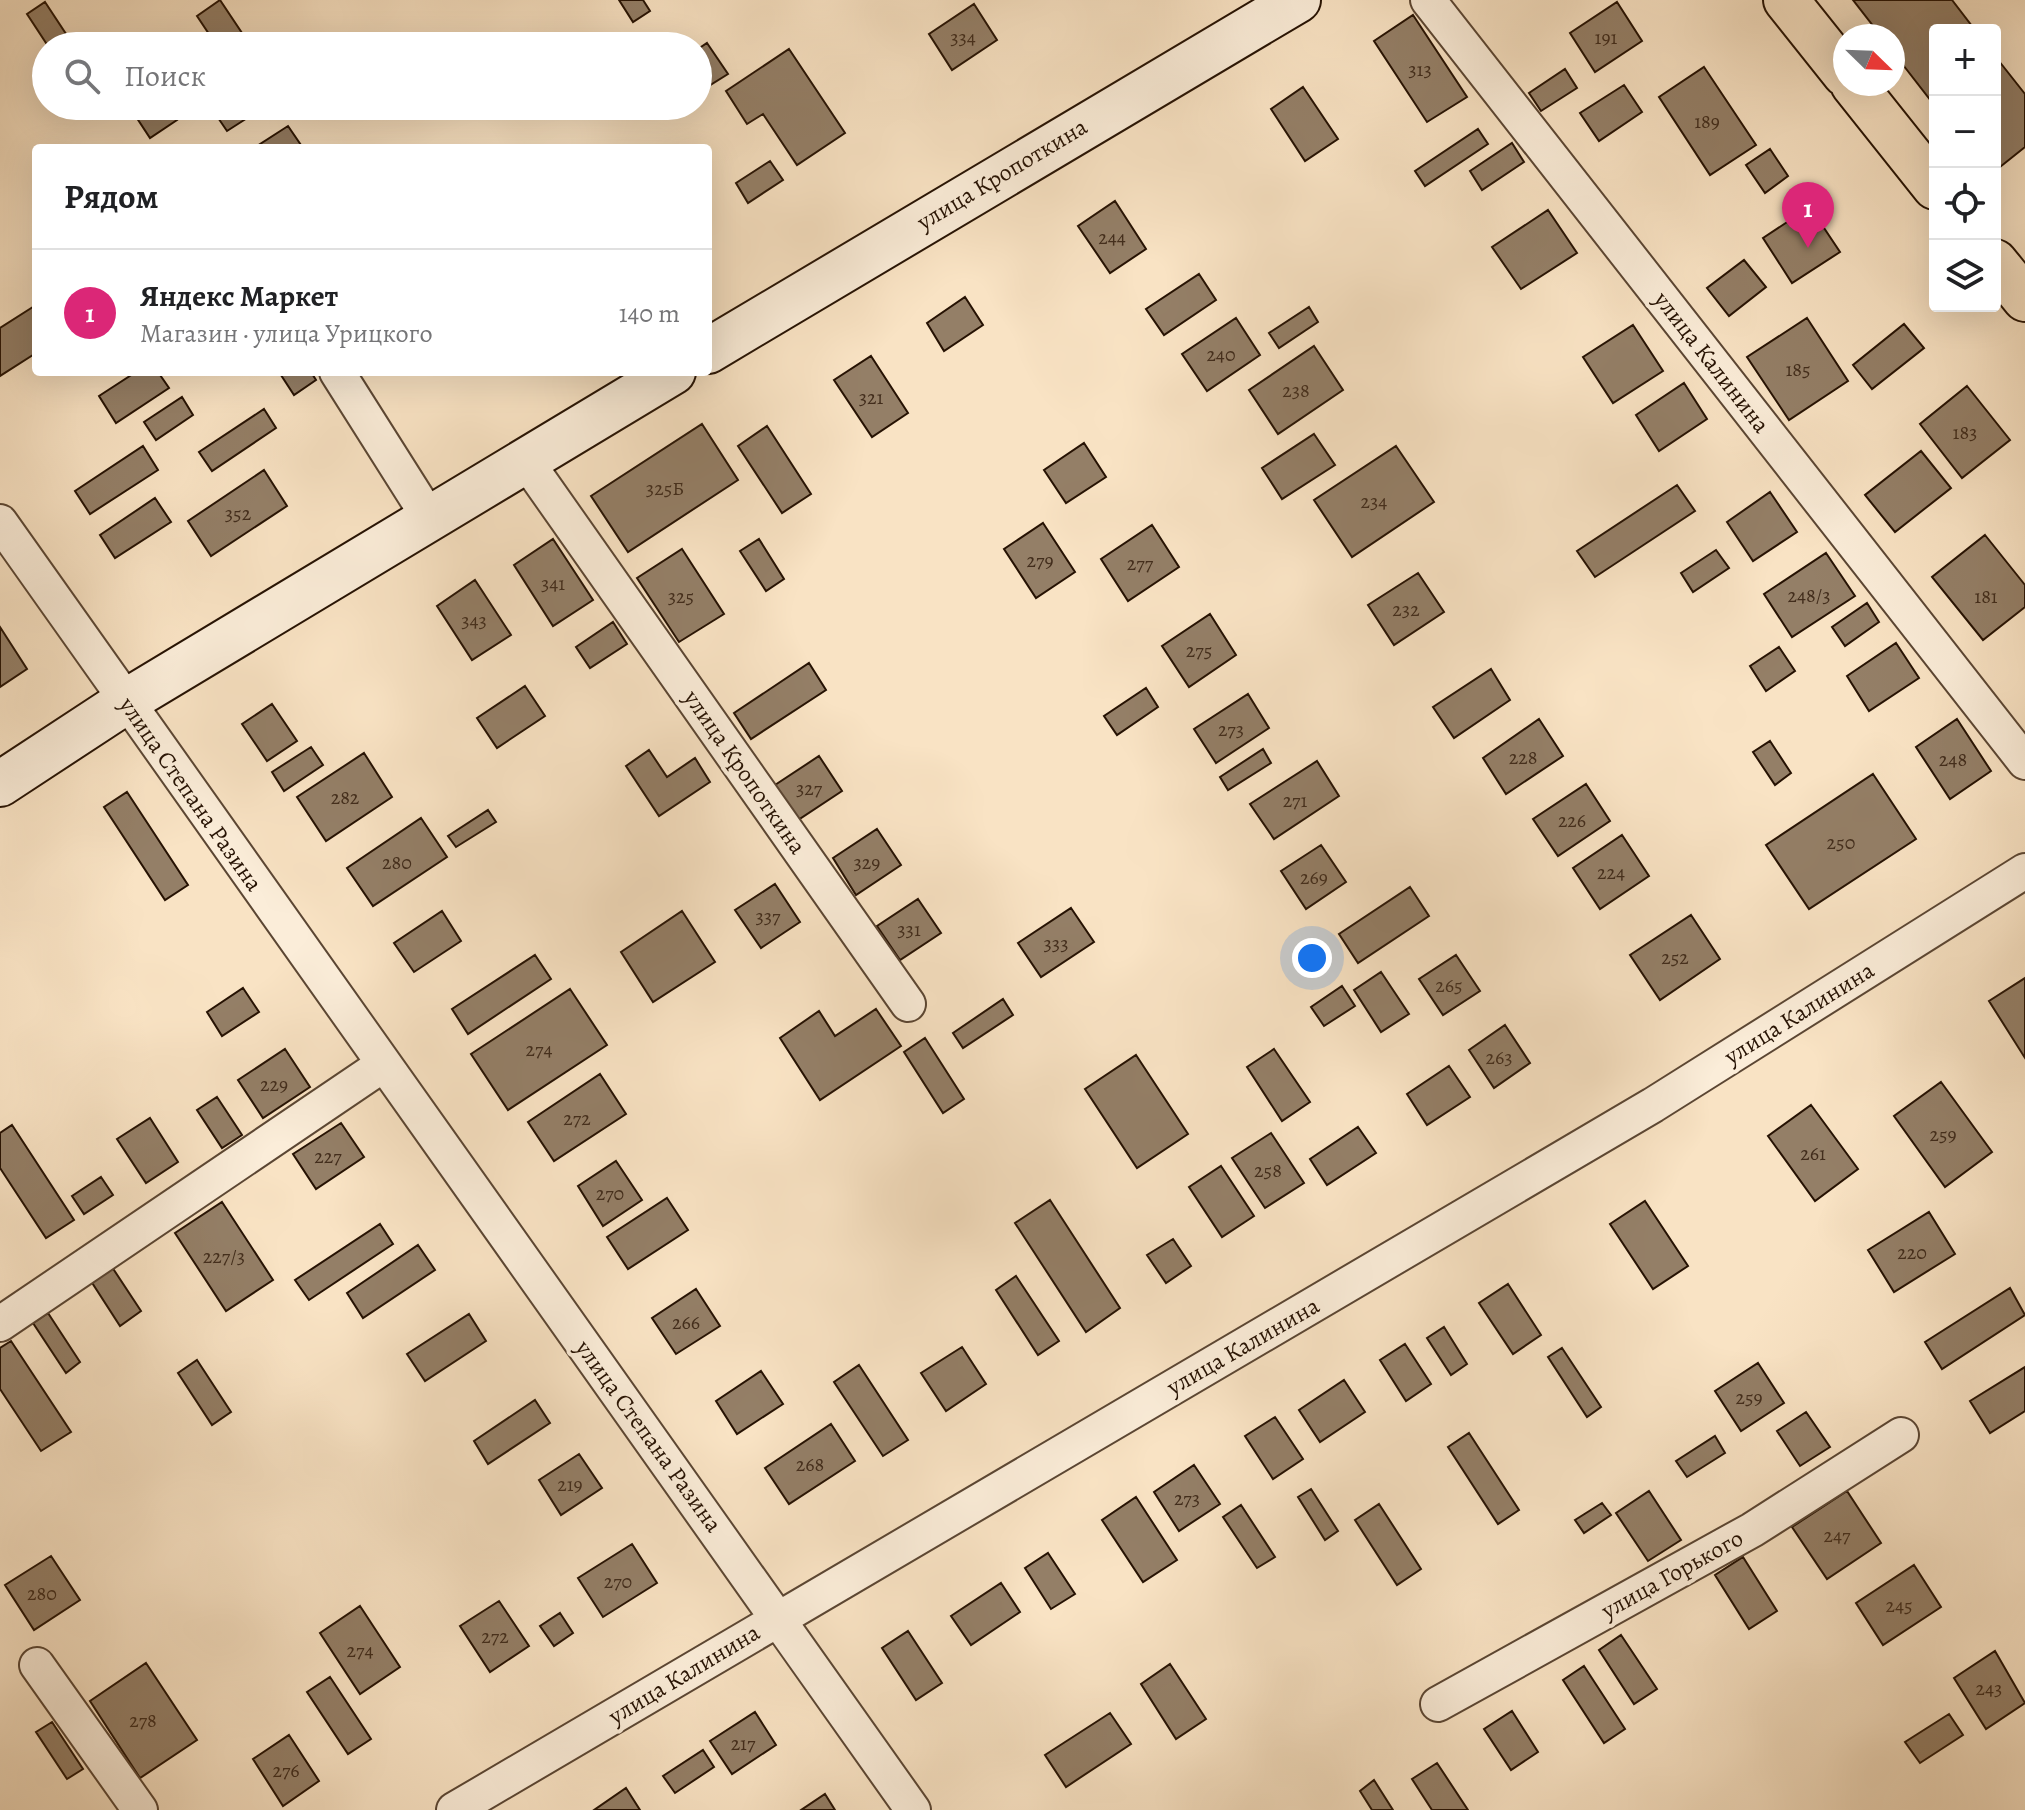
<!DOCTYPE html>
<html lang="ru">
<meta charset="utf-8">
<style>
body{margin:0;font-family:Alegreya,serif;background:#f6f6f6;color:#202124}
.controls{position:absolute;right:24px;top:24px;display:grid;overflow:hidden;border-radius:8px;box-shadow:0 8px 32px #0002}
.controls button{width:72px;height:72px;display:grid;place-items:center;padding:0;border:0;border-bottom:2px solid #e0e0e0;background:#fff;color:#202124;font:40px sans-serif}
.compass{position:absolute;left:1833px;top:24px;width:72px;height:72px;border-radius:50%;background:#fff;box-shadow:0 8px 32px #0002;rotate:113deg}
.you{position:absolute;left:1312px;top:958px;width:28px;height:28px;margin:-20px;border:6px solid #fff;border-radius:50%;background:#1a73e8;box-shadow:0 0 0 12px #1a73e833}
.badge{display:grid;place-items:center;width:52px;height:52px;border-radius:50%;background:#db2777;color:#fff;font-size:26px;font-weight:700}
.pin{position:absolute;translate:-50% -66px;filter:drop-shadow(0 2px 4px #0008)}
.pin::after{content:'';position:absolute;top:42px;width:28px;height:24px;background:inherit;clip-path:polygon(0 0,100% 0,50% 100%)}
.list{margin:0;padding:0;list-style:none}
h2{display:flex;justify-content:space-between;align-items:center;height:104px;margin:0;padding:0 32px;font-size:34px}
h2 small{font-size:26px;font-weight:400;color:#757577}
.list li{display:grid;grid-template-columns:52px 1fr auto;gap:24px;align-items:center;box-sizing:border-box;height:128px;padding:0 32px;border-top:2px solid #e0e0e0}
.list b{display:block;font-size:30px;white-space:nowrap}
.list p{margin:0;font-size:26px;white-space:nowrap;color:#757577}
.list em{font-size:26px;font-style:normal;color:#757577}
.icon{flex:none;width:44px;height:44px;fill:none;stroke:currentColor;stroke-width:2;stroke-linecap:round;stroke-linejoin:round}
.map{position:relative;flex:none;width:2025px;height:1810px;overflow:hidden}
.search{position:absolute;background:#fff;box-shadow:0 8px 32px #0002;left:32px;top:32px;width:680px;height:88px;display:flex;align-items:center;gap:20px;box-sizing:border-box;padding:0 28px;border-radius:44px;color:#757577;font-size:30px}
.panel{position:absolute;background:#fff;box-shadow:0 8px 32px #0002;left:32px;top:144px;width:680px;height:232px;border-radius:8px}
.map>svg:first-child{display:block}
.building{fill:#947f67;stroke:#261203;stroke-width:2}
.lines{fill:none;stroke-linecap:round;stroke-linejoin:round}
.minor-casing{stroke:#5b4633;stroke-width:38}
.secondary-casing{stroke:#261203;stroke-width:48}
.primary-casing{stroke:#261203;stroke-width:48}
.minor{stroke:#fbedd9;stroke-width:34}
.secondary{stroke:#fbedd9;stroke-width:44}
.primary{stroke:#f9e3c4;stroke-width:44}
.labels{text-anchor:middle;stroke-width:8;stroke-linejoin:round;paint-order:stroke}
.number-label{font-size:20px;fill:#422d1c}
.street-label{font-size:24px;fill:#261203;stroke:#fbedd9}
</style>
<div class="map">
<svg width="2025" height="1810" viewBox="0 0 2025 1810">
<rect width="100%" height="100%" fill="#f9e3c4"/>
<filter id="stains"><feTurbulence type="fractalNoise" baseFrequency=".0025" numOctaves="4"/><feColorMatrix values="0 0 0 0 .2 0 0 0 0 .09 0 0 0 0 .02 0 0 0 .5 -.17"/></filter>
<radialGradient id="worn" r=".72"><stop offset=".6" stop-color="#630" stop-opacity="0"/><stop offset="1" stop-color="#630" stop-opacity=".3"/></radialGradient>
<path class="building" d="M 220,0 L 246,39 L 235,46 L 217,46 L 197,16 Z
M 619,0 L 643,0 L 650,11 L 633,22 Z
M 1853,0 L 1952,0 L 1975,30 L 1935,30 L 1935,106 L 1893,52 L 1893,36 L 1881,36 Z
M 45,2 L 72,43 L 67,46 L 48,46 L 27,14 Z
M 1617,2 L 1642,41 L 1595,72 L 1570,33 Z
M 974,4 L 997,40 L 952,70 L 929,34 Z
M 1413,15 L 1467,97 L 1427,122 L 1374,41 Z
M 707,43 L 728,74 L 707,87 L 698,72 L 698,49 Z
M 789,49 L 845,133 L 797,165 L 763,114 L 747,124 L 726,91 Z
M 1995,56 L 2025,94 L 2025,147 L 1995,171 Z
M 1704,67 L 1756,145 L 1710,175 L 1659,97 Z
M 1565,69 L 1577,88 L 1541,111 L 1529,93 Z
M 1624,85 L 1642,112 L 1599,141 L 1580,113 Z
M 1303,87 L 1338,139 L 1305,161 L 1271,109 Z
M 129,106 L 167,106 L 177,120 L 150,138 Z
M 210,106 L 266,106 L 227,131 Z
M 288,126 L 303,148 L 254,148 Z
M 1478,129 L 1488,144 L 1425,186 L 1415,171 Z
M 1512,143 L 1524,162 L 1482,190 L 1470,171 Z
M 1770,149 L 1788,176 L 1765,193 L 1746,165 Z
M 770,161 L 783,180 L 748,203 L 736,183 Z
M 1115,201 L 1146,249 L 1110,273 L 1078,226 Z
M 1810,207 L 1840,252 L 1792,283 L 1763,238 Z
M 1548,210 L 1577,253 L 1521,289 L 1492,247 Z
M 1744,260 L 1766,287 L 1729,316 L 1707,288 Z
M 1199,274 L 1216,300 L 1164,335 L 1146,309 Z
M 965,297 L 983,325 L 944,351 L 927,323 Z
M 36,305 L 36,353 L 0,376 L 0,328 Z
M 1309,307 L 1318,322 L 1279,348 L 1269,333 Z
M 1236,318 L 1260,355 L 1207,391 L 1182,354 Z
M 1807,318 L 1848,381 L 1789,420 L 1747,357 Z
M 1904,324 L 1924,348 L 1872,389 L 1853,365 Z
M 1633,325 L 1663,371 L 1613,403 L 1583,357 Z
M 1314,346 L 1343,390 L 1278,434 L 1249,390 Z
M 871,356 L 908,413 L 872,437 L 834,380 Z
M 136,372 L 158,372 L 169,388 L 116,423 L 99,396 Z
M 279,372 L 311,372 L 316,380 L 294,395 Z
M 1684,383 L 1707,419 L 1659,451 L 1636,415 Z
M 1967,386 L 2010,440 L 1962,478 L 1920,424 Z
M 182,397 L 193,415 L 156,440 L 144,422 Z
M 264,409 L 276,428 L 212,471 L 199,452 Z
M 702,424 L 738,480 L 628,552 L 591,496 Z
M 767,426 L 811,494 L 782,513 L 738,446 Z
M 1314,434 L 1335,465 L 1282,499 L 1262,468 Z
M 1084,443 L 1106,477 L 1066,503 L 1044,470 Z
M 143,446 L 158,470 L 90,514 L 75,491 Z
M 1396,446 L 1434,502 L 1352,557 L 1314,500 Z
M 1921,451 L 1951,488 L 1895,532 L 1865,495 Z
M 264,470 L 287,506 L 211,556 L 188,521 Z
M 1677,485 L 1695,511 L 1595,577 L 1577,551 Z
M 1770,492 L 1797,532 L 1753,561 L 1727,522 Z
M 155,498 L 171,522 L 115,558 L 100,535 Z
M 1043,523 L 1075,572 L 1036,598 L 1004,549 Z
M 1152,525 L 1179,567 L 1128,601 L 1101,559 Z
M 1985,535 L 2025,585 L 2025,607 L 1983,640 L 1932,577 Z
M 553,539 L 593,600 L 553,626 L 514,565 Z
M 759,539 L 784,579 L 766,591 L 740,551 Z
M 682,549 L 724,614 L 679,642 L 637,578 Z
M 1716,550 L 1729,568 L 1693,592 L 1681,573 Z
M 1826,553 L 1855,596 L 1792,637 L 1764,594 Z
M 1418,573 L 1444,612 L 1394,645 L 1368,605 Z
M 475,580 L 511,635 L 472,660 L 437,606 Z
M 1867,603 L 1879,622 L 1845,646 L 1832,627 Z
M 1210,614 L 1236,655 L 1189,687 L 1162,646 Z
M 613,622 L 627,644 L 590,668 L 576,647 Z
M 0,627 L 27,669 L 0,687 Z
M 1896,643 L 1919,678 L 1869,711 L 1847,676 Z
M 1779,647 L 1795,671 L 1766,691 L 1750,666 Z
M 809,663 L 826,690 L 751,739 L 734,713 Z
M 1491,669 L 1510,700 L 1454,738 L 1433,707 Z
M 525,686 L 545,716 L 497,748 L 477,718 Z
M 1146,688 L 1158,707 L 1117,735 L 1104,716 Z
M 1248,694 L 1269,728 L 1216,763 L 1194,729 Z
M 272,704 L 297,741 L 267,761 L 242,724 Z
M 1539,719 L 1563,756 L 1506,794 L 1483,758 Z
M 1957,719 L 1991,771 L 1950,799 L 1916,747 Z
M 1770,741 L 1791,773 L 1775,785 L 1753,752 Z
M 311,747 L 323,765 L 284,791 L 272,772 Z
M 1263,749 L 1271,763 L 1228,790 L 1220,777 Z
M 649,750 L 667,777 L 695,758 L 710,782 L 659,816 L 626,766 Z
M 364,753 L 392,797 L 326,841 L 297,797 Z
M 819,756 L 842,791 L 798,820 L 775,785 Z
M 1317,761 L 1339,796 L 1274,839 L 1250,804 Z
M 1873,774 L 1916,839 L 1809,909 L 1766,845 Z
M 1586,784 L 1610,821 L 1558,856 L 1533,819 Z
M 127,792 L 188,885 L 165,900 L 104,807 Z
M 488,810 L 496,822 L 456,847 L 448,836 Z
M 421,818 L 447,857 L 373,906 L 347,868 Z
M 877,829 L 901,865 L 856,895 L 833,858 Z
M 1622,835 L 1649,876 L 1600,909 L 1573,868 Z
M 1321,845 L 1346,882 L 1306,909 L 1281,871 Z
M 775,884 L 800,922 L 761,948 L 735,910 Z
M 1410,887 L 1429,916 L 1358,963 L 1339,934 Z
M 918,899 L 941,933 L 900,960 L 877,926 Z
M 1071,908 L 1094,942 L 1041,977 L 1018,943 Z
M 442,911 L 461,941 L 414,972 L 394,943 Z
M 682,911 L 715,962 L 653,1002 L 621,952 Z
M 1691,915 L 1720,959 L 1660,1000 L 1630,955 Z
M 535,955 L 551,979 L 468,1034 L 452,1009 Z
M 1456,955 L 1480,991 L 1443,1015 L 1419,979 Z
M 1381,972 L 1409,1014 L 1381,1032 L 1354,990 Z
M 2025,978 L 2025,1058 L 1989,1001 Z
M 1342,986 L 1355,1006 L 1324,1026 L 1311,1007 Z
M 243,988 L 259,1012 L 222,1036 L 207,1012 Z
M 570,989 L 607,1045 L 508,1110 L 471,1054 Z
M 1003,999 L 1013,1015 L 963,1048 L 953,1033 Z
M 876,1009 L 901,1046 L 820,1100 L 780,1038 L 819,1011 L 835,1036 Z
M 1505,1025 L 1530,1063 L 1494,1088 L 1469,1050 Z
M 925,1038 L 964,1099 L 943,1113 L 904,1052 Z
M 285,1049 L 310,1087 L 263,1118 L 238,1080 Z
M 1274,1049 L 1310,1102 L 1282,1121 L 1247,1067 Z
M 1136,1055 L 1188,1134 L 1137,1168 L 1085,1089 Z
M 1449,1066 L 1470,1097 L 1427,1125 L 1407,1094 Z
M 600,1074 L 626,1114 L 554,1161 L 528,1122 Z
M 1941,1082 L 1992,1152 L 1945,1187 L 1894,1116 Z
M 217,1097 L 242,1135 L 222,1148 L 197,1110 Z
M 1811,1105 L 1858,1169 L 1815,1201 L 1768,1136 Z
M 150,1118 L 178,1162 L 146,1183 L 117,1139 Z
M 341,1123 L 364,1157 L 316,1189 L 293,1154 Z
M 12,1125 L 74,1220 L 46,1238 L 0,1168 L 0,1133 Z
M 1358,1127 L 1376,1153 L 1327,1185 L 1310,1159 Z
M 1271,1133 L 1304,1183 L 1265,1208 L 1232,1158 Z
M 616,1161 L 642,1200 L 603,1226 L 578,1186 Z
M 1221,1166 L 1254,1216 L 1222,1237 L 1189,1187 Z
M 101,1177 L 113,1195 L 84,1214 L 72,1196 Z
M 667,1198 L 688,1230 L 628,1269 L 607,1237 Z
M 1050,1200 L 1120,1308 L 1086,1332 L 1015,1223 Z
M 1645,1201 L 1688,1266 L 1653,1289 L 1610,1224 Z
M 222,1202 L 273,1280 L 226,1311 L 175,1233 Z
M 1929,1212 L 1955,1254 L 1894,1292 L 1868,1250 Z
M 380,1224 L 393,1244 L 309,1300 L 295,1280 Z
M 1173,1239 L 1191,1266 L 1166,1283 L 1147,1255 Z
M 418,1245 L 435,1270 L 363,1318 L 347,1293 Z
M 110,1264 L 141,1311 L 120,1326 L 89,1278 Z
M 1016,1276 L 1059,1341 L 1038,1355 L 996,1290 Z
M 1508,1284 L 1541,1335 L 1513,1354 L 1479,1303 Z
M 2010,1288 L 2025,1315 L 1942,1369 L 1925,1342 Z
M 696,1289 L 720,1326 L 676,1354 L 652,1318 Z
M 48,1313 L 80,1362 L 66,1373 L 33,1323 Z
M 469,1314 L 486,1341 L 425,1381 L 407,1354 Z
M 1444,1327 L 1467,1364 L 1451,1375 L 1427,1338 Z
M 11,1341 L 71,1432 L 41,1451 L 0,1389 L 0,1348 Z
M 1405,1344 L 1431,1384 L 1406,1401 L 1380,1360 Z
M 962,1347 L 986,1384 L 946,1411 L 921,1373 Z
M 1562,1348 L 1601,1407 L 1587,1417 L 1548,1357 Z
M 197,1360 L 231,1412 L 212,1425 L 178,1373 Z
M 1758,1363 L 1784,1403 L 1741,1431 L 1715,1391 Z
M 859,1365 L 908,1440 L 883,1456 L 834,1382 Z
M 2025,1367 L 2025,1411 L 1990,1433 L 1970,1401 Z
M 761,1371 L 783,1404 L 737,1434 L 716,1401 Z
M 1344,1380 L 1365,1412 L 1320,1442 L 1299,1410 Z
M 535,1400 L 550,1423 L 488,1464 L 474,1441 Z
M 1806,1412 L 1830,1447 L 1800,1466 L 1777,1431 Z
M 1275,1417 L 1303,1459 L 1273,1479 L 1245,1436 Z
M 831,1424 L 855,1461 L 789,1504 L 765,1468 Z
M 1469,1433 L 1519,1510 L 1498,1524 L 1448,1447 Z
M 1715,1436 L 1725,1453 L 1687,1477 L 1676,1461 Z
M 579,1454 L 602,1488 L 561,1515 L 539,1480 Z
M 1194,1465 L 1220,1504 L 1179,1531 L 1154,1492 Z
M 1311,1489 L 1338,1531 L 1325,1540 L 1298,1497 Z
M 1649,1491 L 1681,1540 L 1648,1561 L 1616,1513 Z
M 1847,1491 L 1881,1543 L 1827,1579 L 1792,1527 Z
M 1136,1497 L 1177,1560 L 1143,1582 L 1102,1520 Z
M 1602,1503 L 1611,1515 L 1584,1533 L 1575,1520 Z
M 1379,1504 L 1421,1569 L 1397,1585 L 1355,1520 Z
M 1241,1505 L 1275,1557 L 1257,1568 L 1223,1517 Z
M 632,1544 L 657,1583 L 603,1617 L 578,1578 Z
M 1048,1553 L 1075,1594 L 1051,1609 L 1025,1568 Z
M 51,1556 L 80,1600 L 34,1630 L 5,1585 Z
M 1743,1557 L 1777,1611 L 1749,1629 L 1715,1575 Z
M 1914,1565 L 1941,1607 L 1883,1645 L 1856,1603 Z
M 1001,1583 L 1020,1612 L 971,1645 L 951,1616 Z
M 499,1601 L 529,1646 L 490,1672 L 460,1626 Z
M 360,1606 L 400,1667 L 360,1694 L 320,1633 Z
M 560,1613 L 573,1633 L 554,1646 L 540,1626 Z
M 908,1631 L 942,1683 L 916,1700 L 882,1648 Z
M 1621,1635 L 1657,1689 L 1634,1704 L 1599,1650 Z
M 1995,1651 L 2025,1703 L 1986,1729 L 1954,1678 Z
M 146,1663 L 197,1740 L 140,1778 L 90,1701 Z
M 1170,1664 L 1206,1719 L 1176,1739 L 1141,1684 Z
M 1584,1666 L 1625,1729 L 1604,1743 L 1563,1680 Z
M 330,1677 L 371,1739 L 348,1754 L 307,1692 Z
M 1512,1711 L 1538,1752 L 1511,1770 L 1484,1729 Z
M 755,1712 L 776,1745 L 732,1774 L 710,1741 Z
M 1110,1713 L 1131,1744 L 1066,1787 L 1045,1755 Z
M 1949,1714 L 1963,1735 L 1920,1763 L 1905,1742 Z
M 52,1722 L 83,1769 L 67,1779 L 36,1732 Z
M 289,1735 L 319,1781 L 283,1806 L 253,1759 Z
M 703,1750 L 714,1767 L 675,1793 L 663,1776 Z
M 1437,1763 L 1468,1810 L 1432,1810 L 1412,1779 Z
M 1374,1780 L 1393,1810 L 1372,1810 L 1360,1791 Z
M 626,1788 L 640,1810 L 594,1810 Z
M 825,1794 L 835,1810 L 801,1810 Z"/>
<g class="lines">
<defs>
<path id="minor" d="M 1428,0 L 2025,762
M 337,372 L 430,519
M 526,461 L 908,1004
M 0,522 L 913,1810
M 0,1324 L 384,1064
M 37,1665 L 140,1810
M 1438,1704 L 1752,1530 L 1901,1435
M 454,1810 L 1653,1105 L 2025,871"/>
<path id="secondary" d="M 708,351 L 1298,0
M 0,784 L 125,702 L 673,372"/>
<path id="primary" d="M 1786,0 L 1845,74
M 1853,84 L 1935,187
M 1995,262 L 2025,299"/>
</defs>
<use href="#minor" class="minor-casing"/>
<use href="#secondary" class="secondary-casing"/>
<use href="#primary" class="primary-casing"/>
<use href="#minor" class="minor"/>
<use href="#secondary" class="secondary"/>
<use href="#primary" class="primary"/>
</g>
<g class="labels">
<g class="number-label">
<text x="963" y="44">334</text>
<text x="1606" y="44">191</text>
<text x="1420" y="76">313</text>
<text x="1707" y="128">189</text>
<text x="1112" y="244">244</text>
<text x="1221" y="361">240</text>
<text x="1798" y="376">185</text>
<text x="1296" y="397">238</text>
<text x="871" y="404">321</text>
<text x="1965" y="439">183</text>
<text x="665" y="495">325Б</text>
<text x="1374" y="508">234</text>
<text x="238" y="520">352</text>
<text x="1040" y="567">279</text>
<text x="1140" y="570">277</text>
<text x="553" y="590">341</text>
<text x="1809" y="602">248/3</text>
<text x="681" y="603">325</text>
<text x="1986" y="603">181</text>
<text x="1406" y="616">232</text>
<text x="474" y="627">343</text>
<text x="1199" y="657">275</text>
<text x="1231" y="736">273</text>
<text x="1523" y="764">228</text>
<text x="1953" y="766">248</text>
<text x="809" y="795">327</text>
<text x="345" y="804">282</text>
<text x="1295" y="807">271</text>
<text x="1572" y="827">226</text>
<text x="1841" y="849">250</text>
<text x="397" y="869">280</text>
<text x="867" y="869">329</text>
<text x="1611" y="879">224</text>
<text x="1314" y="884">269</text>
<text x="768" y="923">337</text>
<text x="909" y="936">331</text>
<text x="1056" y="950">333</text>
<text x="1675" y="964">252</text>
<text x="1449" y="992">265</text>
<text x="539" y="1056">274</text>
<text x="1499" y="1064">263</text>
<text x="274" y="1091">229</text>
<text x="577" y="1125">272</text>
<text x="1943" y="1141">259</text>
<text x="1813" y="1160">261</text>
<text x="328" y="1163">227</text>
<text x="1268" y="1177">258</text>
<text x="610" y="1200">270</text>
<text x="1912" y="1259">220</text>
<text x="224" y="1263">227/3</text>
<text x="686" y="1329">266</text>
<text x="1749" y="1404">259</text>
<text x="810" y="1471">268</text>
<text x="570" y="1491">219</text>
<text x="1187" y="1505">273</text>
<text x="1837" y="1542">247</text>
<text x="618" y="1588">270</text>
<text x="42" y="1600">280</text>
<text x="1899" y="1612">245</text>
<text x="495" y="1643">272</text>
<text x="360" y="1657">274</text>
<text x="1989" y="1695">243</text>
<text x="143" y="1727">278</text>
<text x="743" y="1750">217</text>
<text x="286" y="1777">276</text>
</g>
<g class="street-label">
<text transform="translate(1002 174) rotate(-31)" y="8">улица Кропоткина</text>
<text transform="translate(1712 362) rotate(52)" y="8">улица Калинина</text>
<text transform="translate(745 772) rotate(55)" y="8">улица Кропоткина</text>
<text transform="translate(191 794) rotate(55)" y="8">улица Степана Разина</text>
<text transform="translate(1799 1013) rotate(-32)" y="8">улица Калинина</text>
<text transform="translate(1243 1346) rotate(-30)" y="8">улица Калинина</text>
<text transform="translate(649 1436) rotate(54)" y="8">улица Степана Разина</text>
<text transform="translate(1672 1574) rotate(-29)" y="8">улица Горького</text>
<text transform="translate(684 1674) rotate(-31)" y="8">улица Калинина</text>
</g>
</g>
<rect width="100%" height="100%" filter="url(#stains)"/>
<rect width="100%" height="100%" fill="url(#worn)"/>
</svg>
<div class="controls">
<button>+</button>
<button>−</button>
<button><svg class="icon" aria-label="locate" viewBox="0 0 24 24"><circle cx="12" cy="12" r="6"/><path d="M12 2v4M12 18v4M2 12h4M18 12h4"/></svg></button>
<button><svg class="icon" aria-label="layers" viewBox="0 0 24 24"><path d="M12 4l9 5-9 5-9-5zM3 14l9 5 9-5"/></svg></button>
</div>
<svg class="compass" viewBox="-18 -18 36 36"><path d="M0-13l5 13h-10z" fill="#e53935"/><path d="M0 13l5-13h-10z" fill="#757577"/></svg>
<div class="you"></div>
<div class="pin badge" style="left:1808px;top:248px">1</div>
<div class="search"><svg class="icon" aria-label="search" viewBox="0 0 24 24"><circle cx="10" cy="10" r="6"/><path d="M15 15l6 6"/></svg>Поиск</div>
<section class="panel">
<h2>Рядом<small></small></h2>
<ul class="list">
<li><span class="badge">1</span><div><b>Яндекс Маркет</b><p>Магазин · улица Урицкого</p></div><em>140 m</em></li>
</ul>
</section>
</div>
